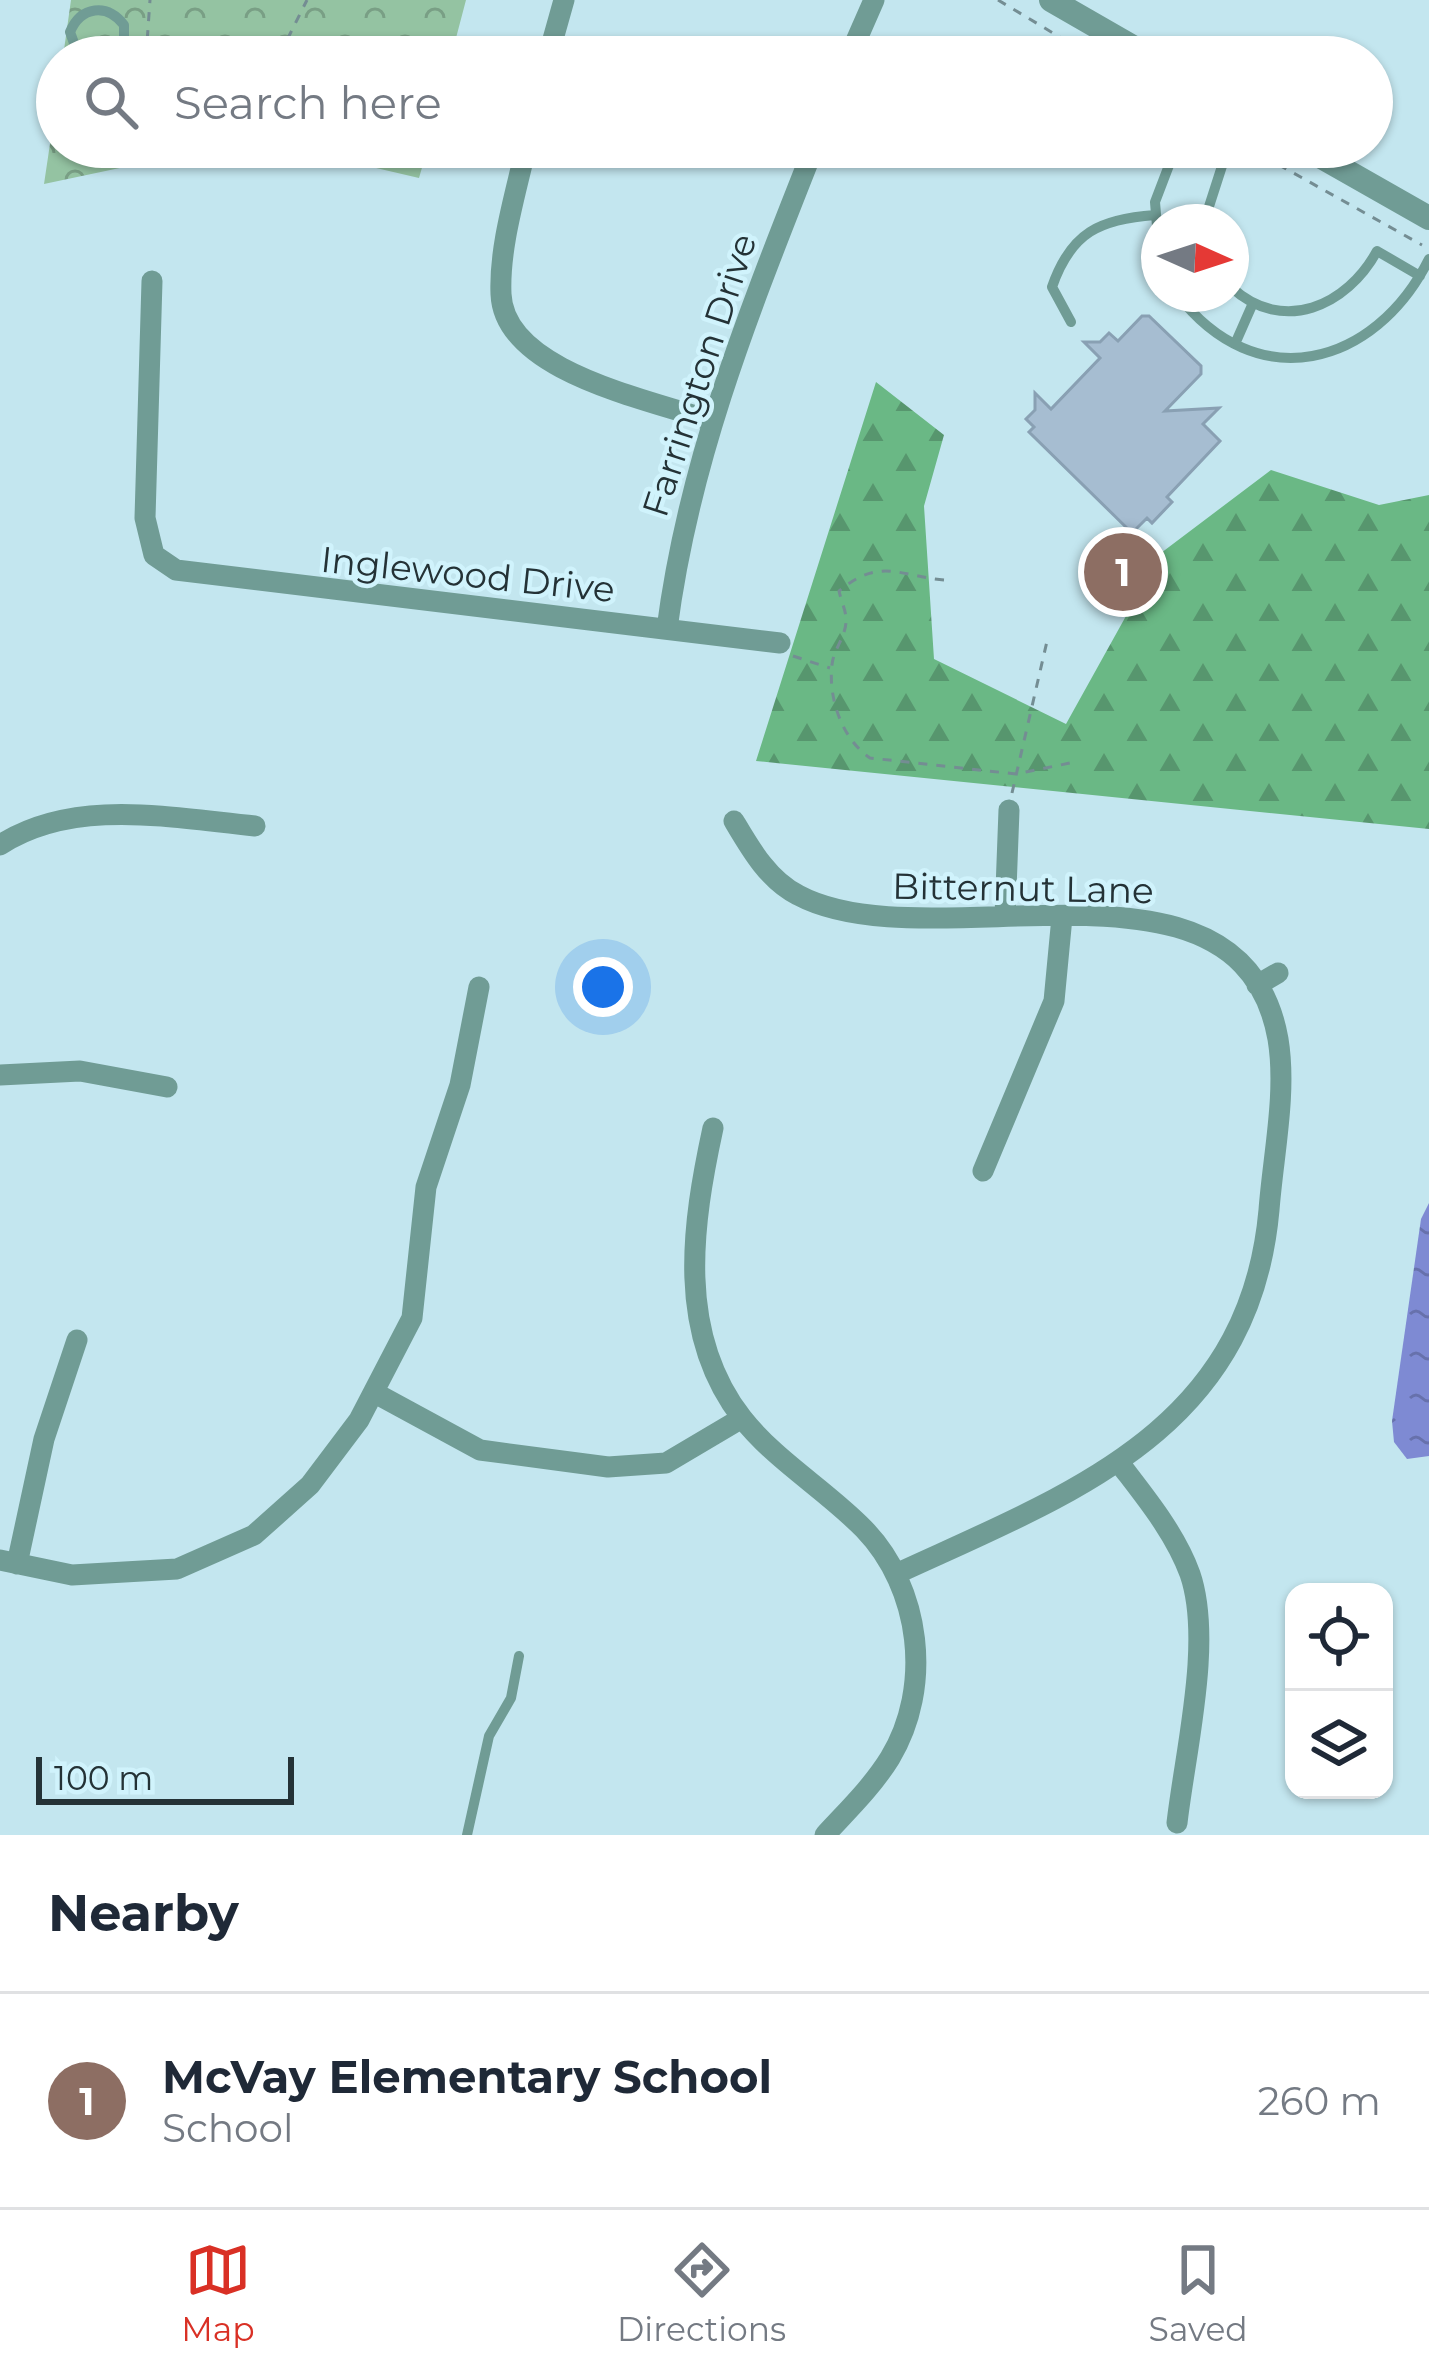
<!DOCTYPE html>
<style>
body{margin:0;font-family:Montserrat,sans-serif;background:#f6f6f7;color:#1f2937}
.controls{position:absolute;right:36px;bottom:36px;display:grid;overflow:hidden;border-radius:24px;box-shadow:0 3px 9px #0004}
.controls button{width:108px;height:108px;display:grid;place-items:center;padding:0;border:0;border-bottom:3px solid #e0e1e3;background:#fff;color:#1f2937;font:60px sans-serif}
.compass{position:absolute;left:1141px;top:204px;width:108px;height:108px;border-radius:50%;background:#fff;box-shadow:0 3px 9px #0004;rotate:93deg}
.scale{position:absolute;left:36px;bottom:30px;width:258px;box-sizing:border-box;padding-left:12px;border:6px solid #243236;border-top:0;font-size:33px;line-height:42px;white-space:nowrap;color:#243236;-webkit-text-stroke:9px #d0f3fc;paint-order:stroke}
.you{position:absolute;left:603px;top:987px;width:42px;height:42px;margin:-30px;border:9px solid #fff;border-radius:50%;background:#1a73e8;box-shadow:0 0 0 18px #1a73e833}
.badge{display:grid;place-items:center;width:78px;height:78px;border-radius:50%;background:#d93025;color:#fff;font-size:39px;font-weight:700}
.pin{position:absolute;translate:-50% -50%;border:6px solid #fff;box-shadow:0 3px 12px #0006}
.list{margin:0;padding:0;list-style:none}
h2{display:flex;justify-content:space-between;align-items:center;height:156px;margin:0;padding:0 48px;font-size:51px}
h2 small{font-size:39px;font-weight:400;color:#747a83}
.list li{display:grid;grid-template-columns:78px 1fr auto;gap:36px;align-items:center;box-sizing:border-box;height:216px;padding:0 48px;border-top:3px solid #e0e1e3}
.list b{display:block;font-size:45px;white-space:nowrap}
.list p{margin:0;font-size:39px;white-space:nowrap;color:#747a83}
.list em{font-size:39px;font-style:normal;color:#747a83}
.icon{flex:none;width:66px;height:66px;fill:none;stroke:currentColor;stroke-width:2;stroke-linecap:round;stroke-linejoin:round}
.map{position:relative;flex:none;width:1429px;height:1835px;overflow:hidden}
.search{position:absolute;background:#fff;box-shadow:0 3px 9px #0004;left:36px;right:36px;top:36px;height:132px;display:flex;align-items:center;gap:30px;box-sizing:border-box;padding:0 42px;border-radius:66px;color:#747a83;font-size:45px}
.sheet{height:372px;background:#fff}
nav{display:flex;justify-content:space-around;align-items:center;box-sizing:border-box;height:168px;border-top:3px solid #e0e1e3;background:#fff;font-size:33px;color:#747a83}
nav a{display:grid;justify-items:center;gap:6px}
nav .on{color:#d93025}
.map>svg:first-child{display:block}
.forest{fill:url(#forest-firs)}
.park{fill:url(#park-crowns)}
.water{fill:url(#water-ripples)}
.building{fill:#a6bdd1;stroke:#89a0b3;stroke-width:3}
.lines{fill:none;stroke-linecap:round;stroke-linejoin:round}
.path{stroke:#748d93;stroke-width:3;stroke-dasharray:9 9;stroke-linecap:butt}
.service{stroke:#709c95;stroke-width:10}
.minor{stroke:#709c95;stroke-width:21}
.tertiary{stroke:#709c95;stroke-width:24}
.labels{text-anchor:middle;stroke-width:9;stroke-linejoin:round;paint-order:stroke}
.street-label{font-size:36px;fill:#243236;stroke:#d0f3fc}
</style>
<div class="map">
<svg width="1429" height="1835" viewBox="0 0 1429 1835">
<defs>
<pattern id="forest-firs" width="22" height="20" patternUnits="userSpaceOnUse" patternTransform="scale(3)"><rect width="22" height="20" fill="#6ab885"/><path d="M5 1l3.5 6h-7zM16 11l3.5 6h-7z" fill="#57966e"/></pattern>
<pattern id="park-crowns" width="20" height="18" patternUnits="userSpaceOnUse" patternTransform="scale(3)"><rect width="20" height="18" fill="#94c3a2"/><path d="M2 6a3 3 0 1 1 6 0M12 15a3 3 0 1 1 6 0" fill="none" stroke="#799f85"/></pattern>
<pattern id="water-ripples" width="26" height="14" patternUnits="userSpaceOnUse" patternTransform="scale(3)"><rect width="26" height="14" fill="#7e8ad3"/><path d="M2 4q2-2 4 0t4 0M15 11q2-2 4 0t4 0" fill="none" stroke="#6771ac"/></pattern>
</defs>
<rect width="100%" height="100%" fill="#c3e6ef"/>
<path class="forest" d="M 876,382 L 944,435 L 924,506 L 934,659 L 1066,724 L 1161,553 L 1271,470 L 1379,505 L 1429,495 L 1429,829 L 756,761 Z"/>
<path class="park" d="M 71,0 L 466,0 L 451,57 L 63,57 Z
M 57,97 L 57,147 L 219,147 L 44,184 Z
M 286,147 L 428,147 L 419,178 Z"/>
<path class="water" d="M 1429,1203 L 1429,1456 L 1407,1459 L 1394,1442 L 1392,1421 L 1421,1219 Z"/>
<path class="building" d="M 1142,316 L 1149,316 L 1201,366 L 1201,374 L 1165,411 L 1219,408 L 1203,424 L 1220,441 L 1167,497 L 1172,502 L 1152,523 L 1147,518 L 1132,533 L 1029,432 L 1034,427 L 1026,419 L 1035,410 L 1035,393 L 1051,409 L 1100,358 L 1084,342 L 1100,342 L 1109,333 L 1118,341 Z"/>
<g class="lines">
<path class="path" d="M 998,0 L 1093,57
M 146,57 L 150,0
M 290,57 L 288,38 L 307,0
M 1247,147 L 1422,245
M 944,580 C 899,576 880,557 839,591 C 841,600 846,611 846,619 C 847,635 833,650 832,665 C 828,698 842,739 870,758 L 1016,774 L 1070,763
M 793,656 L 830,668
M 1012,793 L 1048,637"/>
<path class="service" d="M 79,57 L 70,32 C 81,6 107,3 124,25 L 124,48 L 118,57
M 1191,147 L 1223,163 L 1204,222
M 1159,250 L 1155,202 L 1176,147
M 1231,287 C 1283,335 1347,306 1377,251 L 1420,276
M 1177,294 C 1256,398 1375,367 1429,259
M 1071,322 L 1052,287 C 1071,232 1100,219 1155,215
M 1235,344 L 1253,303
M 467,1835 L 489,1736 L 511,1698 L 519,1656"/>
<path class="minor" d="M 548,57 L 564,0
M 849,57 L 874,0
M 526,147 C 516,193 499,246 501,294 C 504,372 649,399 711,421
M 152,281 L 145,518 L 154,555 L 176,570 L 780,643
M 667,629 C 689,458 751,307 814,147
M 734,821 C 750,848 768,880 798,895 C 930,966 1241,830 1278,1039 C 1287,1093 1273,1156 1269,1210 C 1249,1432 1069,1494 896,1574
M 0,845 C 74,797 172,818 255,826
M 1005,916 L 1009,810
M 1257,985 L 1278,973
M 0,1075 L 80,1071 L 167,1087
M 713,1128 C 692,1225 676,1333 742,1418 C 776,1461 826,1490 864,1529 C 921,1588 933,1687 890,1758 C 872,1787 848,1810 825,1835
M 983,1171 L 1054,1001 L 1062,917
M 375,1393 L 480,1450 L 608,1467 L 666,1463 L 742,1418
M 1120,1464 C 1146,1498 1175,1533 1190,1574 C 1213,1641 1185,1752 1177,1823
M 0,1560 L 72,1575 L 177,1569 L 254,1535 L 310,1485 L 359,1420 L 412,1318 L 426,1187 L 460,1085 L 479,987
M 17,1564 L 44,1439 L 77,1340"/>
<path class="tertiary" d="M 1051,0 L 1150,57
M 1304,147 L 1429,218"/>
</g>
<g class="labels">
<g class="street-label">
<text transform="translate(699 375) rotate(-72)" y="13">Farrington Drive</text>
<text transform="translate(468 574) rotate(6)" y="13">Inglewood Drive</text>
<text transform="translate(1023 888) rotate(1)" y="13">Bitternut Lane</text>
</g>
</g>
</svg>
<div class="controls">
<button><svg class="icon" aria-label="locate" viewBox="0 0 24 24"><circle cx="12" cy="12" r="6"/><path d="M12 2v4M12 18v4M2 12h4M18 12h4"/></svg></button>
<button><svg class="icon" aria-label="layers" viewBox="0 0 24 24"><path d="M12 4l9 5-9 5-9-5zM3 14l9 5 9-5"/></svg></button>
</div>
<svg class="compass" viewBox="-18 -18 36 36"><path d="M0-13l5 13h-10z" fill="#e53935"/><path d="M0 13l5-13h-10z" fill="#747a83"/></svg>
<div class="scale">100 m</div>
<div class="you"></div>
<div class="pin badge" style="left:1123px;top:572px;background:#8d6e63">1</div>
<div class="search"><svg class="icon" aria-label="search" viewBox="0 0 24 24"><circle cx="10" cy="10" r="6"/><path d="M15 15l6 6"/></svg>Search here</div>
</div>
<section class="sheet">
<h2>Nearby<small></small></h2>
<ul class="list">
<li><span class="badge" style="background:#8d6e63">1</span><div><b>McVay Elementary School</b><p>School</p></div><em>260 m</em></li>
</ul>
</section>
<nav>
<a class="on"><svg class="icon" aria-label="map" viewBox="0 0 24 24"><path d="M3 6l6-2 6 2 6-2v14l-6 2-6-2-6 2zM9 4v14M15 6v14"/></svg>Map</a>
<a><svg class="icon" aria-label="directions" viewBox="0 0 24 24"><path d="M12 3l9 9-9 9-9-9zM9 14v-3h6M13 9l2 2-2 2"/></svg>Directions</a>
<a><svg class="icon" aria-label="saved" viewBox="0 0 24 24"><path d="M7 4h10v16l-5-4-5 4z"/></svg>Saved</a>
</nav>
